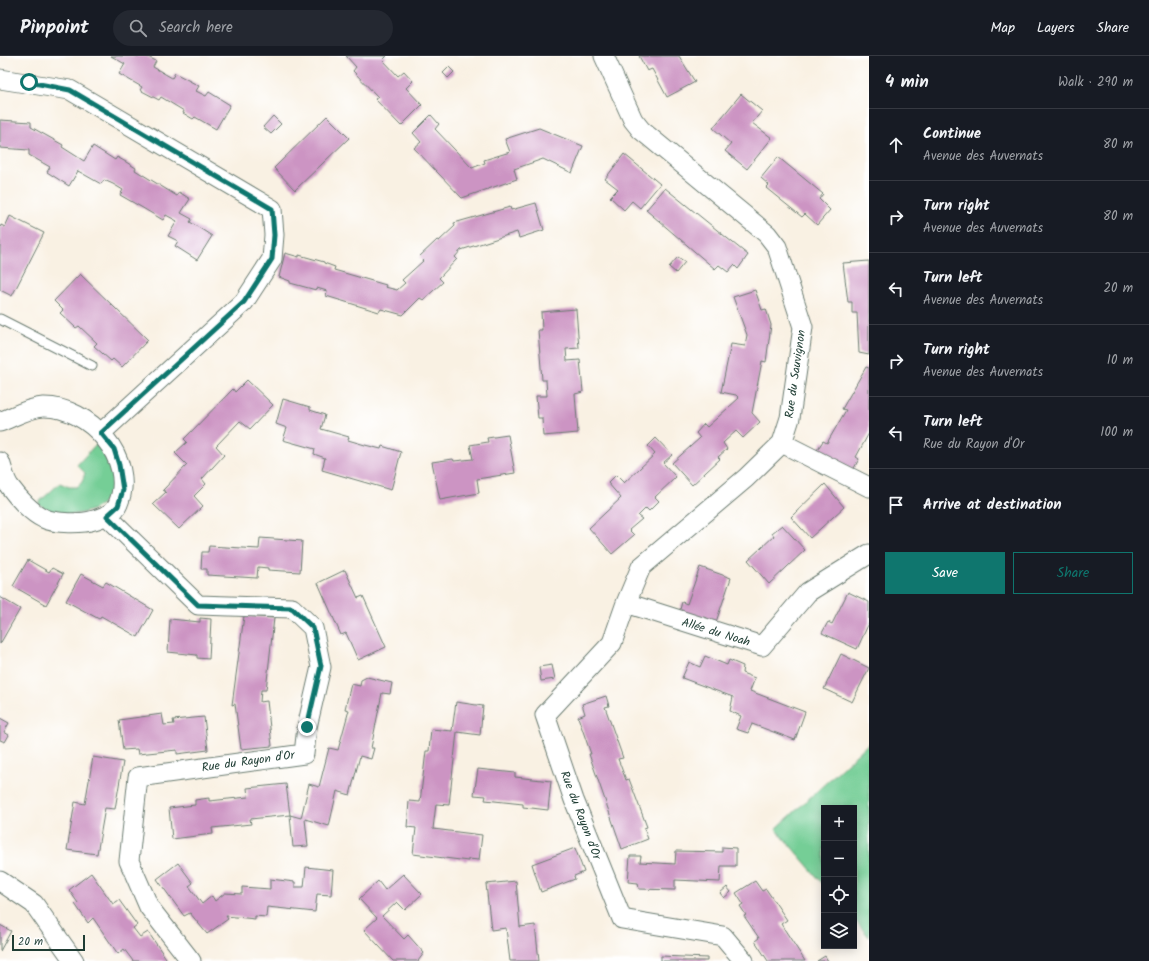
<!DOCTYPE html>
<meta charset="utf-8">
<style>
body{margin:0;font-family:Kalam,sans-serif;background:#242831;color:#f1f3f6}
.controls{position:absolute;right:12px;bottom:12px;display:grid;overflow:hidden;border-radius:0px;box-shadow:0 2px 10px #0003}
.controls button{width:36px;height:36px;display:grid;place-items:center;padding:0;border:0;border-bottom:1px solid #363941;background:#171b24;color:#f1f3f6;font:20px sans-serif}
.scale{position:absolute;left:12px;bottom:10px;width:73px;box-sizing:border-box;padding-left:4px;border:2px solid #1f3d34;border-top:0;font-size:11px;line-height:14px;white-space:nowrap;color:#1f3d34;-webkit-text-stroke:3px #fff;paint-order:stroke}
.stop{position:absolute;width:12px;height:12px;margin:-9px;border:3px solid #0f766e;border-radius:50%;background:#fff}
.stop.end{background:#0f766e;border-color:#fff;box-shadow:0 1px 4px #0008}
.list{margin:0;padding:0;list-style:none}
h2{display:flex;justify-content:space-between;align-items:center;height:52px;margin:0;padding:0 16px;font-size:17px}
h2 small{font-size:13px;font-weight:400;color:#9ea1a6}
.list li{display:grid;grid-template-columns:26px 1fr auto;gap:12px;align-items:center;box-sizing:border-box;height:72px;padding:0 16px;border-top:1px solid #363941}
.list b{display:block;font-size:15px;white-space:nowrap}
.list p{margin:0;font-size:13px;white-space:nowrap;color:#9ea1a6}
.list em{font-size:13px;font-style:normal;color:#9ea1a6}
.actions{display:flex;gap:8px;padding:12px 16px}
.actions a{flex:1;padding:9px 0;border:1px solid #0f766e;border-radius:0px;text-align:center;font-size:14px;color:#0f766e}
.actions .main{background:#0f766e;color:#fff}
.icon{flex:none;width:22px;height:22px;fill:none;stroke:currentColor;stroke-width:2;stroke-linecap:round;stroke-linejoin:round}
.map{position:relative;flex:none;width:869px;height:905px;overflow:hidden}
header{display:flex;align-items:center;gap:24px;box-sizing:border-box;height:56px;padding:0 20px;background:#171b24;border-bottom:1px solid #363941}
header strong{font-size:19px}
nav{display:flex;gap:22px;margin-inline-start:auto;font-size:14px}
.search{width:280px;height:36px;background:#242831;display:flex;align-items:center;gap:10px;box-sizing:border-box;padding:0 14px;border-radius:22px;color:#9ea1a6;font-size:15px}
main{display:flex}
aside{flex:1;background:#171b24}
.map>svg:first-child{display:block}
.green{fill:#74ce96;stroke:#4a8665}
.building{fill:#cc94c3}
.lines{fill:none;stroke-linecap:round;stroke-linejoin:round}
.lane-casing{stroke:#6b7c71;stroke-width:11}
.street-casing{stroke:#6b7c71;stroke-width:21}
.lane{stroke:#fff;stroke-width:9}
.street{stroke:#fff;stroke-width:19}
.route{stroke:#0f766e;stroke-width:5}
.labels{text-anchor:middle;stroke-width:3.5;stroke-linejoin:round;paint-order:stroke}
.street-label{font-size:12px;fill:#1f3d34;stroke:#fff}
</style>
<header>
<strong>Pinpoint</strong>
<div class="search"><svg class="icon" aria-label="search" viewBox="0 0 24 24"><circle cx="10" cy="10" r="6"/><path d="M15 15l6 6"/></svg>Search here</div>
<nav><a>Map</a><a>Layers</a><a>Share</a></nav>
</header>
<main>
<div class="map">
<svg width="869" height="905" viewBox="0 0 869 905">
<rect width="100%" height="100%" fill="#fff"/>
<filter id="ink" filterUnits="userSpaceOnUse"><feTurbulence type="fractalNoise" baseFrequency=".025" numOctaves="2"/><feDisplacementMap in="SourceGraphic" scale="8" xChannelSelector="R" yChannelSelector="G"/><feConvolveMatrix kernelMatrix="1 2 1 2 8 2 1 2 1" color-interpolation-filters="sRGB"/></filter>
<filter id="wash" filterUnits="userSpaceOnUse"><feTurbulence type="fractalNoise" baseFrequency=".012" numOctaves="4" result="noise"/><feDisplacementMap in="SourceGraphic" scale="16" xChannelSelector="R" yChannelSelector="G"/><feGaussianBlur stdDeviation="0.9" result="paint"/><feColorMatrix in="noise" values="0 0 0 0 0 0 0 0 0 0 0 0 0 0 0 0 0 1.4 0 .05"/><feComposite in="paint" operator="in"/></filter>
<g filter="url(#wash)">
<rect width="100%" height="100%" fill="#f9f1e3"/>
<path class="green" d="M 96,388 C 103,397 113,409 114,420 C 115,449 86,461 62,458 C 58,458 53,458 50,456 C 46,454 42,450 38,447 L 60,427 L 69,431 L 77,431 L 82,426 L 85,417 L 77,409 Z
M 869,687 L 869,881 L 854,863 L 854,752 L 824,752 L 824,829 L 776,773 Z"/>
<g id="blocks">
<path class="building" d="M 111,0 L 146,0 L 156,5 L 153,11 L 172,22 L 175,17 L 199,30 L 196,35 L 206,40 L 209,36 L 230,49 L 216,73 L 195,61 L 193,63 L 183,57 L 184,55 L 161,41 L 159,44 L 140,34 L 142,31 L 119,18 L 125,8 Z
M 346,0 L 387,0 L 383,4 L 398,20 L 404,15 L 413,25 L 406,32 L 422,49 L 401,70 L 375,43 L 378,41 L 353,15 L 356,11 Z
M 639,0 L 679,0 L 695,26 L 667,41 L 652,13 L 647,15 Z
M 449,11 L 454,16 L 448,22 L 443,17 Z
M 741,38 L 762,55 L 752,67 L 772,82 L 747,113 L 725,95 L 731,88 L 713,72 Z
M 431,59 L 439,68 L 435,73 L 472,112 L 485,107 L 484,104 L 510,96 L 505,83 L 539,72 L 583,90 L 572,117 L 543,103 L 514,113 L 517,123 L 462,142 L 414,92 L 421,86 L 413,77 Z
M 273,60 L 281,68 L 271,78 L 263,71 Z
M 327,60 L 349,82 L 295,134 L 274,112 Z
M 0,64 L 31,66 L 31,71 L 63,89 L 62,91 L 84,105 L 93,90 L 115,104 L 117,101 L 126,106 L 136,112 L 135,114 L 177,140 L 179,136 L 190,143 L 181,157 L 192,163 L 190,166 L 212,180 L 197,204 L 175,190 L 178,185 L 168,180 L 177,165 L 166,159 L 163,164 L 141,151 L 120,139 L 123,134 L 113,128 L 104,124 L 101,128 L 78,115 L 69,130 L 47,116 L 50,111 L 29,99 L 29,94 L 0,92 Z
M 624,98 L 660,128 L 640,152 L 632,145 L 624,154 L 610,141 L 618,133 L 605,123 Z
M 778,101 L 823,138 L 819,143 L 830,154 L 817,169 L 805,158 L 802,161 L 766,132 L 769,129 L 761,122 Z
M 665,132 L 748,199 L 738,213 L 734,209 L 728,216 L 719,209 L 715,213 L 646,154 Z
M 536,147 L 544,174 L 519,182 L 517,176 L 461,194 L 455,201 L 457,203 L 439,222 L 443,226 L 423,244 L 420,242 L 403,259 L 381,253 L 379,256 L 326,240 L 327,235 L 317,232 L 316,234 L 290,227 L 290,225 L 279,221 L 285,197 L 299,201 L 299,199 L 324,206 L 324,207 L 335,211 L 334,214 L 386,229 L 385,231 L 397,234 L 405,227 L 402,224 L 423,205 L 419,201 L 437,184 L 439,185 L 455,170 L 454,167 L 510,151 L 511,154 Z
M 10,160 L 44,177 L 12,240 L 0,234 L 0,172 L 1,169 L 5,171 Z
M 678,201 L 685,206 L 676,217 L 669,211 Z
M 869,205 L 869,299 L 859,297 L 857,257 L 852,257 L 852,246 L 848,246 L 843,207 Z
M 80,218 L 148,284 L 122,311 L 113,303 L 111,305 L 94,290 L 97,287 L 79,270 L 76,272 L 60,257 L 63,254 L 54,245 Z
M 755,234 L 762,254 L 766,253 L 771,269 L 766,306 L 762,305 L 752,357 L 760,366 L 743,382 L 736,375 L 723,387 L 727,393 L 718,401 L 720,403 L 692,429 L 672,407 L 700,382 L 696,377 L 704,368 L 707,371 L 739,342 L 736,339 L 721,336 L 731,288 L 745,290 L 747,279 L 733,241 Z
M 576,253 L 579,292 L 566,293 L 567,305 L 580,304 L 583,336 L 575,338 L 578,377 L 543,380 L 542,362 L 538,362 L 536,340 L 547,340 L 546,324 L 542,324 L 538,274 L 542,274 L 541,256 Z
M 866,311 L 869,312 L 869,377 L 856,401 L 859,403 L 853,414 L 817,394 L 823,385 L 827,387 L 846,354 L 842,353 Z
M 247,324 L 273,349 L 250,373 L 240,365 L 216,390 L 224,399 L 202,423 L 206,428 L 194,440 L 203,450 L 179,473 L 153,448 L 166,436 L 163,434 L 187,409 L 175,397 L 187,386 L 184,383 L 233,333 L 235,336 Z
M 283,343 L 310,351 L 310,354 L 325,359 L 321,373 L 349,381 L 348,384 L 365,389 L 381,393 L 382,390 L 401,396 L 391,434 L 322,414 L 325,402 L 314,398 L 315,393 L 283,384 L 287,372 L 276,368 Z
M 508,379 L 515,417 L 477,423 L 479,437 L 440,444 L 432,406 L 453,403 L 454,405 L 473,403 L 470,389 L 488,386 L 487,382 Z
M 656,382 L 672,399 L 663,407 L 676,421 L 655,441 L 659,445 L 649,455 L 646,452 L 638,460 L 642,463 L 629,474 L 634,479 L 612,498 L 589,472 L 621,442 L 608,427 L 616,419 L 624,427 L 655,398 L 648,390 Z
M 825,428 L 844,451 L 810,482 L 791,461 Z
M 782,469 L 805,494 L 769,528 L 748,504 L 774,480 L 772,477 Z
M 260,482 L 302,485 L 300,516 L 268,514 L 268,512 L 258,511 L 257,522 L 207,519 L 207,513 L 201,513 L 202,496 L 208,496 L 209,490 L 259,493 Z
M 28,504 L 49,516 L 52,512 L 63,518 L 46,549 L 13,530 Z
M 700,511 L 731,522 L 715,569 L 679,557 L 682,546 L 687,548 Z
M 345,514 L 358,542 L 363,540 L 386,591 L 358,604 L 346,577 L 341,579 L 318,527 Z
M 81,518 L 103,530 L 106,526 L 153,554 L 138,581 L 101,560 L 99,563 L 66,545 Z
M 848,536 L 869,546 L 869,567 L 857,593 L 822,577 L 828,566 L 832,568 Z
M 0,541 L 20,553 L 0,588 Z
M 244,560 L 274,562 L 266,634 L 261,634 L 260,646 L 267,645 L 272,690 L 241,693 L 235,648 L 232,649 Z
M 200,562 L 211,563 L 209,603 L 197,602 L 197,599 L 168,596 L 170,563 L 200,566 Z
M 841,598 L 869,612 L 852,646 L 824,633 Z
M 705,600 L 727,609 L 729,604 L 743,610 L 742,617 L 755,622 L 750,635 L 805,656 L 795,684 L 752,668 L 748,677 L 736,673 L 741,660 L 730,655 L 733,641 L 682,622 L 689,606 L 700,611 Z
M 552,609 L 555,623 L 541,625 L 539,611 Z
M 367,621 L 392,627 L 390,638 L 382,637 L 371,692 L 374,692 L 371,703 L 360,700 L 350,739 L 337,735 L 329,770 L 305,763 L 308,790 L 293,791 L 290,759 L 250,763 L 251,768 L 212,772 L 213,778 L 172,783 L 169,752 L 195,749 L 195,744 L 209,742 L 209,745 L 248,741 L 247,732 L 286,728 L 290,759 L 301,762 L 309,728 L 319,731 L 329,692 L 338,694 L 349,654 L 345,653 L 351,628 L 360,630 L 361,624 Z
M 606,640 L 609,650 L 605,651 L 623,702 L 618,703 L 626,724 L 629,723 L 647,771 L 644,772 L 648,783 L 622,793 L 589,698 L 591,698 L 578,661 L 585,658 L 582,648 Z
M 456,646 L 483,650 L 480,679 L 457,676 L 449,749 L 436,748 L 433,773 L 482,779 L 479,804 L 468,803 L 468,805 L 413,798 L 416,772 L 407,771 L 409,745 L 420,746 L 426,695 L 429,695 L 431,673 L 452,675 Z
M 162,658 L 164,669 L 174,668 L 173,664 L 204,661 L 208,694 L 177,698 L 177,694 L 138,698 L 137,693 L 123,694 L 119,664 Z
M 0,662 L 9,667 L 4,676 L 9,679 L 5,686 L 0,684 Z
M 93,701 L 123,706 L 115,753 L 105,752 L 97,798 L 67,794 L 75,746 L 85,748 Z
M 478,713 L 515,717 L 515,721 L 551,725 L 548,754 L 523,751 L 523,748 L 485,744 L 486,740 L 474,739 Z
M 722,791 L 736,792 L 736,810 L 721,810 L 720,826 L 675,824 L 675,834 L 639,833 L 638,827 L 628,826 L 630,800 L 641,800 L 640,806 L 675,808 L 676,795 L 722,796 Z
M 575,792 L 584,816 L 574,820 L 575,823 L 541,836 L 532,808 Z
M 178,807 L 193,827 L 189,830 L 202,848 L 212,840 L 215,845 L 225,837 L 242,838 L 242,831 L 270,833 L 270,823 L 295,826 L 295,831 L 304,831 L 306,811 L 333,814 L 331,839 L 317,838 L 315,856 L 267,851 L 266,861 L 255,860 L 255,863 L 226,860 L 228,863 L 207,878 L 190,857 L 184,860 L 157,823 Z
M 91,817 L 113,848 L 119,844 L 137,869 L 133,872 L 140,881 L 148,876 L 168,905 L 133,905 L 124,893 L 118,898 L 93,862 L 88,867 L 75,848 L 78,847 L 69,834 Z
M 403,818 L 422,838 L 405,854 L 397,846 L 382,860 L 404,883 L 408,879 L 424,897 L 418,905 L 393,905 L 364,874 L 377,862 L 359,843 L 378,825 L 385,834 Z
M 516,825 L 520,871 L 535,869 L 539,905 L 510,905 L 506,872 L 491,874 L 486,828 Z
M 755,825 L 762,835 L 766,833 L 787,864 L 781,868 L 805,905 L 768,905 L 755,885 L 759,882 L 744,860 L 746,859 L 740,850 L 743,848 L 736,837 Z
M 727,831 L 731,836 L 724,842 L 720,837 Z
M 0,869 L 11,875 L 0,895 Z
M 661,900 L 707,902 L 707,905 L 661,905 Z
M 825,900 L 828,905 L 817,905 Z"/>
</g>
</g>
<g filter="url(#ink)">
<use href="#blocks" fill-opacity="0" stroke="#6b7c71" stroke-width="1"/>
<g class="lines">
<defs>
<path id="lane" d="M 0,263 L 92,310"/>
<path id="street" d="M 604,0 L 633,64 L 641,74 L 767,178 L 777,191 L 803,271 L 790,362 L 782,387 L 746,422 L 641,511 L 626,547 L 612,587 L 545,659 L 574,744 L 622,863 L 723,880 L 744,905
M 0,23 L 70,34 L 272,153 L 274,179 L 272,203 L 244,246 L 101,377
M 0,366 C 13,361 28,352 43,351 C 89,350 137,403 118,448 C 114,458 103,461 94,464 C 82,468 55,468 43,462 C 32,457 18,442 10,431 C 5,425 3,414 0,406
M 782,387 L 869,431
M 107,460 L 198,549 L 292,552 L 313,572 L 321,611 L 307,671 L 304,698 L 138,721 L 129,805 L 149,851 L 191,905
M 626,547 L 762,590 L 808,536 L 869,498
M 0,825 L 34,848 L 74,905"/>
</defs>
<use href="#lane" class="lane-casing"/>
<use href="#street" class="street-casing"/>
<use href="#lane" class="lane"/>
<use href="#street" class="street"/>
</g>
</g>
<g class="lines" filter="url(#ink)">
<path class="route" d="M 29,26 L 70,34 L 272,153 L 274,179 L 272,203 L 244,246 L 101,377 L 114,393 L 119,409 L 123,434 L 118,450 L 107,460 L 198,549 L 292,552 L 313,572 L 321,610 L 307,671"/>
</g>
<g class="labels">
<g class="street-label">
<text transform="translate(795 318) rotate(-82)" y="4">Rue du Sauvignon</text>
<text transform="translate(716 576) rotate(17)" y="4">Allée du Noah</text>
<text transform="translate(248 705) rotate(-8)" y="4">Rue du Rayon d'Or</text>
<text transform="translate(581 759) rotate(69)" y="4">Rue du Rayon d'Or</text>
</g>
</g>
</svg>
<div class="controls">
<button>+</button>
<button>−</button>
<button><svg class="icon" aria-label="locate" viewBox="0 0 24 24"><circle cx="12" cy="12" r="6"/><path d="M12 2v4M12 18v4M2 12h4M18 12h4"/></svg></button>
<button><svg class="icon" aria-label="layers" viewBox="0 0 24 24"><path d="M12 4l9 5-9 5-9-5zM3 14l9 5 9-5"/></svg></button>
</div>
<div class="scale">20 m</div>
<div class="stop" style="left:29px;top:26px"></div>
<div class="stop end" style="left:307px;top:671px"></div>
</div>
<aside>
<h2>4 min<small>Walk · 290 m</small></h2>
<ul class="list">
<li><svg class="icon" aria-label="ahead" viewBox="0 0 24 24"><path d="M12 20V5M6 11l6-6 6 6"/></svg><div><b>Continue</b><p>Avenue des Auvernats</p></div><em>80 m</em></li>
<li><svg class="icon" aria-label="right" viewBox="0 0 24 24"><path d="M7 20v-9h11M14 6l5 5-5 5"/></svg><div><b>Turn right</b><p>Avenue des Auvernats</p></div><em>80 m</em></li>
<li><svg class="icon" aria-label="left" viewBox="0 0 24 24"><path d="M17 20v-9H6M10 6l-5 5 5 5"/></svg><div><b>Turn left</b><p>Avenue des Auvernats</p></div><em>20 m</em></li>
<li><svg class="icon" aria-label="right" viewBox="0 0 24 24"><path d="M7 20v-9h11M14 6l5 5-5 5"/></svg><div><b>Turn right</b><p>Avenue des Auvernats</p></div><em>10 m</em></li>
<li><svg class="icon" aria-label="left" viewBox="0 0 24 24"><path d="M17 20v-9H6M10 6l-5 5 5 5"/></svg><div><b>Turn left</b><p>Rue du Rayon d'Or</p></div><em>100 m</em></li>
<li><svg class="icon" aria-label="arrive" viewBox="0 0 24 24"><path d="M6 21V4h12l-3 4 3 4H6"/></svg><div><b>Arrive at destination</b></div></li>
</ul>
<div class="actions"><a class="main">Save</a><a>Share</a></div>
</aside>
</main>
